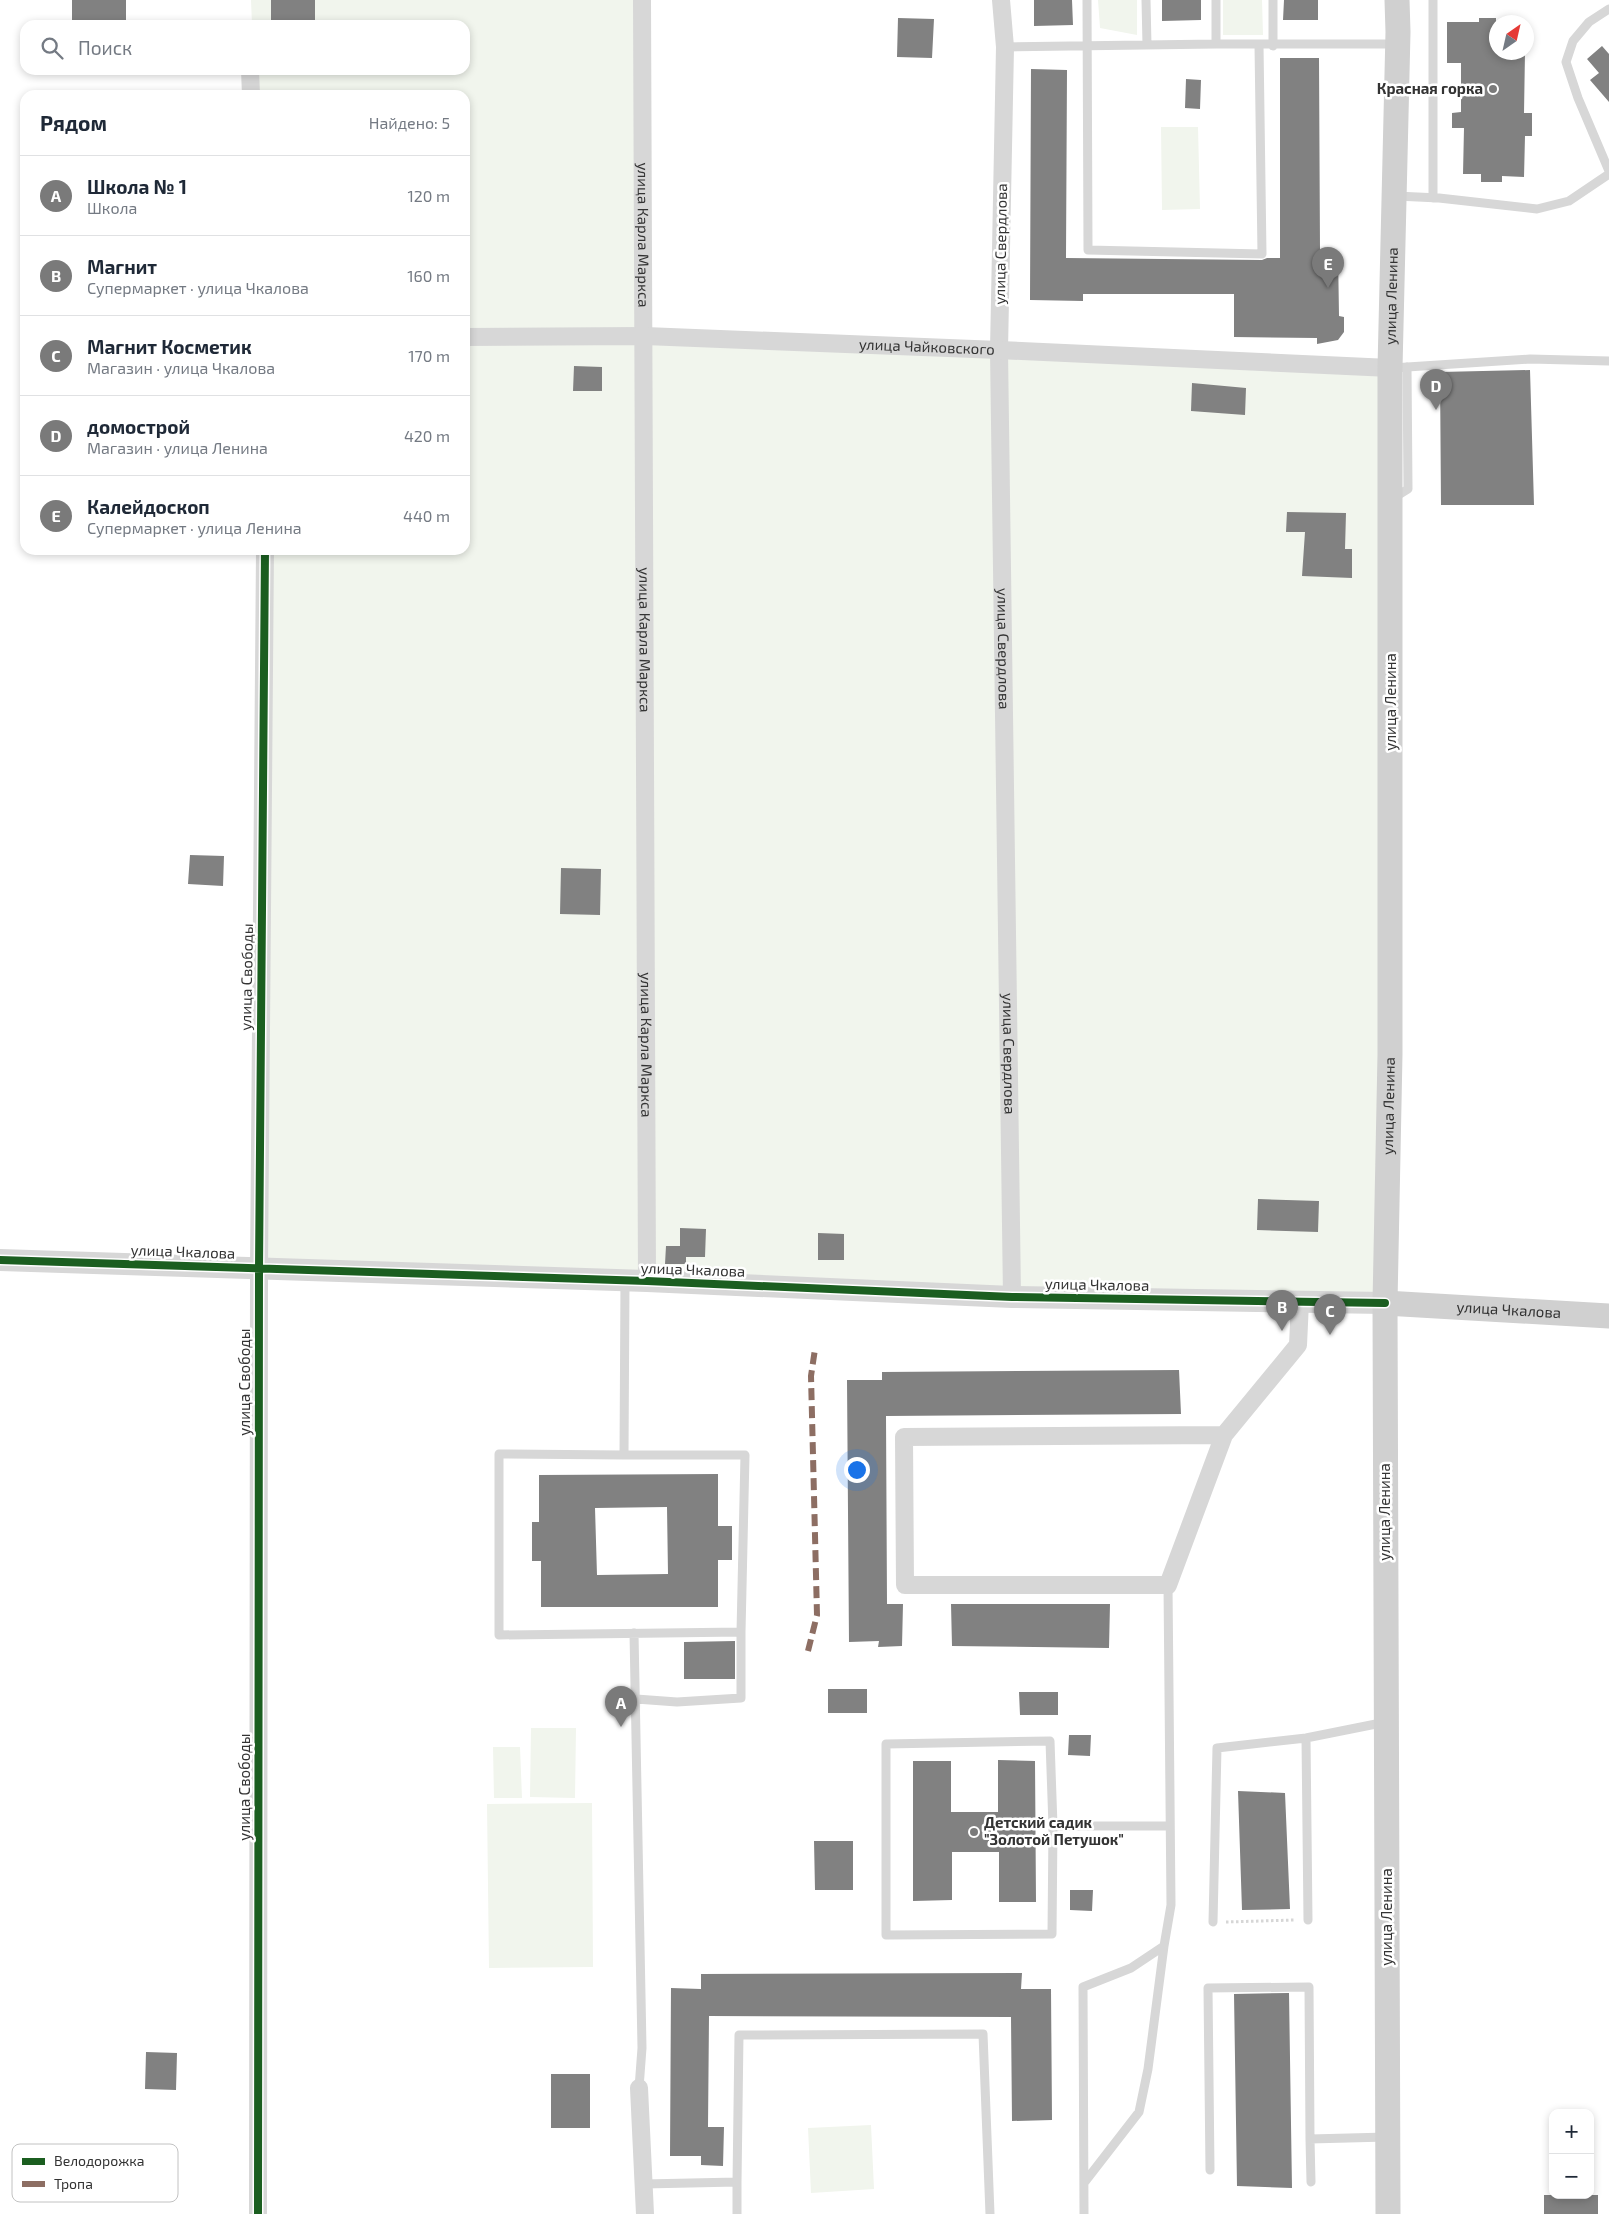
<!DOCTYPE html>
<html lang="ru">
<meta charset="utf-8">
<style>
body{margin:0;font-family:"Exo 2",sans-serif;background:#f6f6f7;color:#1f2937}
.controls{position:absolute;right:15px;bottom:15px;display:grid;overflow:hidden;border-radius:10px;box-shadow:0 2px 8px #0003}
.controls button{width:45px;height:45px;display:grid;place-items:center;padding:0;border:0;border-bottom:1px solid #e0e1e3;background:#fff;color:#1f2937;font:25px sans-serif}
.compass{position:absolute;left:1489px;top:15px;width:45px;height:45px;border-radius:50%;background:#fff;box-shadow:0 2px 8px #0003;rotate:34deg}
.you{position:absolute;left:856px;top:1469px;width:18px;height:18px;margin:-12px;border:4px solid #fff;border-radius:50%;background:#1a73e8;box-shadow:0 0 0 8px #1a73e833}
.badge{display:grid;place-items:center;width:32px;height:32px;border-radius:50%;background:#7a7a7a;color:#fff;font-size:16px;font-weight:700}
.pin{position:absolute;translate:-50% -41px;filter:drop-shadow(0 1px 2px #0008)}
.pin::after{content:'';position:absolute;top:26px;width:18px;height:15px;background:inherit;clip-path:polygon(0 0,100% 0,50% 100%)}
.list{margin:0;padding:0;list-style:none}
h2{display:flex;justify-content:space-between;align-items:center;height:65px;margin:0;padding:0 20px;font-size:21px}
h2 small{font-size:16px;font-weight:400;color:#747a83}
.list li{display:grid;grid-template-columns:32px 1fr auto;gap:15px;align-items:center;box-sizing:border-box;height:80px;padding:0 20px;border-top:1px solid #e0e1e3}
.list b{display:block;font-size:19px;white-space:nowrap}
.list p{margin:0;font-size:16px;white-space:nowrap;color:#747a83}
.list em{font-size:16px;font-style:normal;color:#747a83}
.icon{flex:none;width:28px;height:28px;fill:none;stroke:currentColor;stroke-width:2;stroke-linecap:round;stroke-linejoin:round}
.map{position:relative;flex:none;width:1609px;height:2214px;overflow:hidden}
.search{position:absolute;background:#fff;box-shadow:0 2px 8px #0003;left:20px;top:20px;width:450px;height:55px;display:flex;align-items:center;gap:12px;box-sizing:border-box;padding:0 18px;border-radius:15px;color:#747a83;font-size:19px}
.panel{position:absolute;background:#fff;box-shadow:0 2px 8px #0003;left:20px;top:90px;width:450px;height:465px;border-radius:15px}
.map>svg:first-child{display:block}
.green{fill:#f1f5ed}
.building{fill:#818181;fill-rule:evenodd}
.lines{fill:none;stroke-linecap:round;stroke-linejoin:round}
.path{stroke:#d6d6d6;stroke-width:3;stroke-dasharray:2.5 2.5;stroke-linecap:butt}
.service{stroke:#d7d7d7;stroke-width:9}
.minor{stroke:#d7d7d7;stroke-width:18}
.tertiary{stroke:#d7d7d7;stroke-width:22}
.secondary{stroke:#d0d0d0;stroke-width:25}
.quiet{stroke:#8d6e63;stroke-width:6;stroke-dasharray:12 6;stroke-linecap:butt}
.cycleway-casing{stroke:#fff;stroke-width:11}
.cycleway{stroke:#1b5e20;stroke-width:8}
.poi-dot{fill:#7a7a7a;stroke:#fff;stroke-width:2}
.labels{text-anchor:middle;stroke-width:5;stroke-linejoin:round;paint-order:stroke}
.poi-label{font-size:15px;font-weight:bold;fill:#333;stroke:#fff;text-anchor:end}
.street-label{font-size:15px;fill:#333;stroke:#fff}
.key{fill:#fff;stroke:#c2c2c2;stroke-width:1}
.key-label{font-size:14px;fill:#333}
</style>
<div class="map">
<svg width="1609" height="2214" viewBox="0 0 1609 2214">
<rect width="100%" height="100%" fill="#fff"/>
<path class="green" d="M 251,0 L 642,0 L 645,336 L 1390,368 L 1385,1303 L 259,1268 L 265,550 L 465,550 L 465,95 L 256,95 L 254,70 L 465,70 L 465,25 L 252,25 Z
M 1098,0 L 1137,0 L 1137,35 L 1100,28 Z
M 1223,0 L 1262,0 L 1263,35 L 1223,35 Z
M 1161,127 L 1198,127 L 1200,209 L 1162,210 Z
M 531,1728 L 576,1728 L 575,1798 L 530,1797 Z
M 493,1747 L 520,1747 L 522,1798 L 494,1798 Z
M 592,1803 L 593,1967 L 489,1968 L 487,1804 Z
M 871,2125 L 874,2189 L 811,2193 L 808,2128 Z"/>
<path class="building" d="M 72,0 L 126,0 L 126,25 L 72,25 Z
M 271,0 L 315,0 L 315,25 L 271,25 Z
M 1034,0 L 1072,0 L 1073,25 L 1034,26 Z
M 1162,0 L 1201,0 L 1201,20 L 1162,21 Z
M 1284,0 L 1318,0 L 1318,20 L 1283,20 Z
M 898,18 L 934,19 L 932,58 L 897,57 Z
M 1479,18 L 1496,18 L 1496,52 L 1525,52 L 1524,113 L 1532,113 L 1532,136 L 1525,136 L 1524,177 L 1502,176 L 1502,182 L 1481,182 L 1481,174 L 1463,174 L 1464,128 L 1452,128 L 1452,113 L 1461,112 L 1461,63 L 1447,63 L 1447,22 L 1479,22 Z
M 1602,46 L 1609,54 L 1609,102 L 1590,80 L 1599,73 L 1587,59 Z
M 1280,58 L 1319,58 L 1320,251 L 1338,252 L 1339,316 L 1344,317 L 1344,332 L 1338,340 L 1317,344 L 1317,338 L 1234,337 L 1234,294 L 1083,294 L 1083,301 L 1030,300 L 1031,69 L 1067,70 L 1066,258 L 1262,260 L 1267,258 L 1280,258 Z
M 1186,79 L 1201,80 L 1200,109 L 1185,108 Z
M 574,366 L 602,367 L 602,391 L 573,391 Z
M 1530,370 L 1534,505 L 1441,505 L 1440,372 Z
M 1192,383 L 1246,388 L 1245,415 L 1191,411 Z
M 1287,512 L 1346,513 L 1345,549 L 1352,549 L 1352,578 L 1302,576 L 1305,532 L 1286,532 Z
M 190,855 L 224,856 L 223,886 L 188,884 Z
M 561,868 L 601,869 L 600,915 L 560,914 Z
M 1258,1199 L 1319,1201 L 1318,1232 L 1257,1230 Z
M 680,1228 L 706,1229 L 705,1257 L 686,1257 L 686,1264 L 665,1264 L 666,1246 L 680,1246 Z
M 818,1233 L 844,1234 L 844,1260 L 818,1260 Z
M 1179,1370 L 1181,1414 L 886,1416 L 887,1604 L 903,1604 L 902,1646 L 878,1647 L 879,1641 L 849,1642 L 847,1380 L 882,1380 L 882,1372 Z
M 718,1474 L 718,1526 L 732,1526 L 732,1560 L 718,1560 L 718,1607 L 541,1607 L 541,1561 L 532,1561 L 532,1522 L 539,1522 L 539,1475 ZM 667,1507 L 668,1574 L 597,1575 L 595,1508 Z
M 951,1604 L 1110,1604 L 1109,1648 L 952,1646 Z
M 735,1641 L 735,1679 L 684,1679 L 684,1642 Z
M 828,1689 L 867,1689 L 867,1713 L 828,1713 Z
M 1019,1692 L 1058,1692 L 1058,1715 L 1020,1715 Z
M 1069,1735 L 1091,1735 L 1090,1756 L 1068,1755 Z
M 998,1760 L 1035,1761 L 1036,1902 L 999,1902 L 999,1852 L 952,1852 L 952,1900 L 913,1901 L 913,1761 L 951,1761 L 951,1812 L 998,1812 Z
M 1238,1791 L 1285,1793 L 1290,1909 L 1242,1910 Z
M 814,1841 L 853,1841 L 853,1890 L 815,1890 Z
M 1070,1890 L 1093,1890 L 1092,1911 L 1070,1910 Z
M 1022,1973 L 1021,1989 L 1051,1989 L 1052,2120 L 1012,2121 L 1011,2017 L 709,2016 L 708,2127 L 724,2127 L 723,2166 L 701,2165 L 701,2156 L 670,2156 L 671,1988 L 701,1989 L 701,1974 Z
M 1289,1993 L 1292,2188 L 1237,2186 L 1234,1994 Z
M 146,2052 L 177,2053 L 176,2090 L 145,2089 Z
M 551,2074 L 590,2074 L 590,2128 L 551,2128 Z
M 1544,2195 L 1598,2195 L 1598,2214 L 1544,2214 Z"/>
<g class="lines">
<path class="path" d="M 1226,1922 L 1295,1920"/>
<path class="service" d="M 1087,0 L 1088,250 L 1262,254 L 1259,45
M 1146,0 L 1147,45
M 1216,0 L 1216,44 L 1397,44
M 1273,0 L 1273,46
M 1609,9 L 1589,22 L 1573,41 L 1566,62 L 1578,98 L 1609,171
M 1005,47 L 1216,44
M 1396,196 L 1439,198 L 1537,209 L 1569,201 L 1609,174
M 1433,198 L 1433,0
M 1392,368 L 1530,359 L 1609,361
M 1392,499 L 1408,489 L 1407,367
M 624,1455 L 499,1454 L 499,1635 L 741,1632 L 745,1455 L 624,1455 L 625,1281
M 634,1633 L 642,2048 L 639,2088
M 636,1699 L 677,1702 L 741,1698 L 741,1632
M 1306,1738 L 1308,1920
M 1053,1826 L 1052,1934 L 886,1935 L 886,1744 L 1050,1741 L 1053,1826 L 1170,1826
M 1213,1922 L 1217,1748 L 1306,1738 L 1386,1722
M 1210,2170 L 1208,1988 L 1309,1987 L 1310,2139
M 737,2182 L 739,2035 L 983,2034 L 990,2214
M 1311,2182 L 1310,2139 L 1387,2137
M 1084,2183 L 1139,2112 L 1148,2069 L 1164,1946
M 644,2184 L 737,2182 L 737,2214
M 1084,2214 L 1083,1987 L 1131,1968 L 1164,1946 L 1171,1905 L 1168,1585"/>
<g class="minor">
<path id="s1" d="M 642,0 L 647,1281"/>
<path id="s2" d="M 1001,0 L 1005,47 L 999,350 L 1012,1297"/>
<path d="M 250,70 L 251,95"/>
<path id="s3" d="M 465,337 L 645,336 L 999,350 L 1390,368"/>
<path d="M 1224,1435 L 1168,1585 L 905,1585 L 904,1437 L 1224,1435 L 1298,1345 L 1300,1302"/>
<path d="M 639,2088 L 645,2214"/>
<path d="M 258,2214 L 259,1268 L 265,550"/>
</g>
<path class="tertiary" d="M 0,1260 L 647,1281 L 1012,1297 L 1385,1303"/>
<g class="secondary">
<path id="s4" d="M 1385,1303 L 1609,1316"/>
<path id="s5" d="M 1388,2214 L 1385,1303 L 1390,1054 L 1390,368 L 1398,32 L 1397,0"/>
</g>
<path class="quiet" d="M 808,1651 L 817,1615 L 811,1376 L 815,1349"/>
<defs>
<path id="cycleway" d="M 0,1260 L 647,1281 L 1012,1297 L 1385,1303
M 258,2214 L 259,1268 L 265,550"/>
</defs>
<use href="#cycleway" class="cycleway-casing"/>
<use href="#cycleway" class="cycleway"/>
</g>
<g class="poi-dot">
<circle cx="1493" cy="89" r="5"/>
<circle cx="974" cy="1832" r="5"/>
</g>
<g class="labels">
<g class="poi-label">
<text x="1483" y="94">Красная горка</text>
<text x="984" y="1828" text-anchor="start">Детский садик<tspan x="984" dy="17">"Золотой Петушок"</tspan></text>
</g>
<g class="street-label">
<text dy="5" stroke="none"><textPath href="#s1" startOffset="235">улица Карла Маркса</textPath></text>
<text transform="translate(1001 244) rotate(-89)" y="5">улица Свердлова</text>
<text dy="5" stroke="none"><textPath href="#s5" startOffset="1918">улица Ленина</textPath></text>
<text dy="5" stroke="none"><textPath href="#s3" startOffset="462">улица Чайковского</textPath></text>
<text dy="5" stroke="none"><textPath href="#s1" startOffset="640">улица Карла Маркса</textPath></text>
<text dy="5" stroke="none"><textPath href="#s2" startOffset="649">улица Свердлова</textPath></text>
<text transform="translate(1391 702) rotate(-90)" y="5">улица Ленина</text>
<text transform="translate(247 977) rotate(-89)" y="5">улица Свободы</text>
<text dy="5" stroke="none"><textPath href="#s1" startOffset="1045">улица Карла Маркса</textPath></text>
<text dy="5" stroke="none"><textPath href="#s2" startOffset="1054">улица Свердлова</textPath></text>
<text dy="5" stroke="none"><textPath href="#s5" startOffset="1108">улица Ленина</textPath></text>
<text transform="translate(183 1252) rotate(2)" y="5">улица Чкалова</text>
<text transform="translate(693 1270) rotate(2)" y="5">улица Чкалова</text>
<text transform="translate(1097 1285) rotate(1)" y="5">улица Чкалова</text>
<text dy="5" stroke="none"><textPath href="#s4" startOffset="124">улица Чкалова</textPath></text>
<text transform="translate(245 1382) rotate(-90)" y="5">улица Свободы</text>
<text transform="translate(1385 1512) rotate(-90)" y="5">улица Ленина</text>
<text transform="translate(245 1787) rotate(-90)" y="5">улица Свободы</text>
<text transform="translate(1387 1917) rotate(-90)" y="5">улица Ленина</text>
</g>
</g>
<rect x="12" y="2144" width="166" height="58" rx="8" class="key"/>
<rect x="22" y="2158" width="23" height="7" fill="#1b5e20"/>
<rect x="22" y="2181" width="23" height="6" fill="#8d6e63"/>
<g class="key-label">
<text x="54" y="2166">Велодорожка</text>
<text x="54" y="2189">Тропа</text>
</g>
</svg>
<div class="controls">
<button>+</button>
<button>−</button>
</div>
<svg class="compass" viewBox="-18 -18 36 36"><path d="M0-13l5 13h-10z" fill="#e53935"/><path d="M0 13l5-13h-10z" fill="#747a83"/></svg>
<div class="you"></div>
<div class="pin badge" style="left:621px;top:1727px">A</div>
<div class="pin badge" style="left:1282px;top:1331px">B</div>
<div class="pin badge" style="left:1330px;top:1335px">C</div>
<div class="pin badge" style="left:1436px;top:410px">D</div>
<div class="pin badge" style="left:1328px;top:288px">E</div>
<div class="search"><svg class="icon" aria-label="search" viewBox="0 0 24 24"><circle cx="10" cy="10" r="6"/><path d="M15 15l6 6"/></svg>Поиск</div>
<section class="panel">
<h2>Рядом<small>Найдено: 5</small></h2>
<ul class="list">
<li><span class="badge">A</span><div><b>Школа № 1</b><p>Школа</p></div><em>120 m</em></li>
<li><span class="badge">B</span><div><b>Магнит</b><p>Супермаркет · улица Чкалова</p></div><em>160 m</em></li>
<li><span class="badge">C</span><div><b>Магнит Косметик</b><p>Магазин · улица Чкалова</p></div><em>170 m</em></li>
<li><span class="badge">D</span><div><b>домострой</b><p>Магазин · улица Ленина</p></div><em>420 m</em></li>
<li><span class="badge">E</span><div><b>Калейдоскоп</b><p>Супермаркет · улица Ленина</p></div><em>440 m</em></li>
</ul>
</section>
</div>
